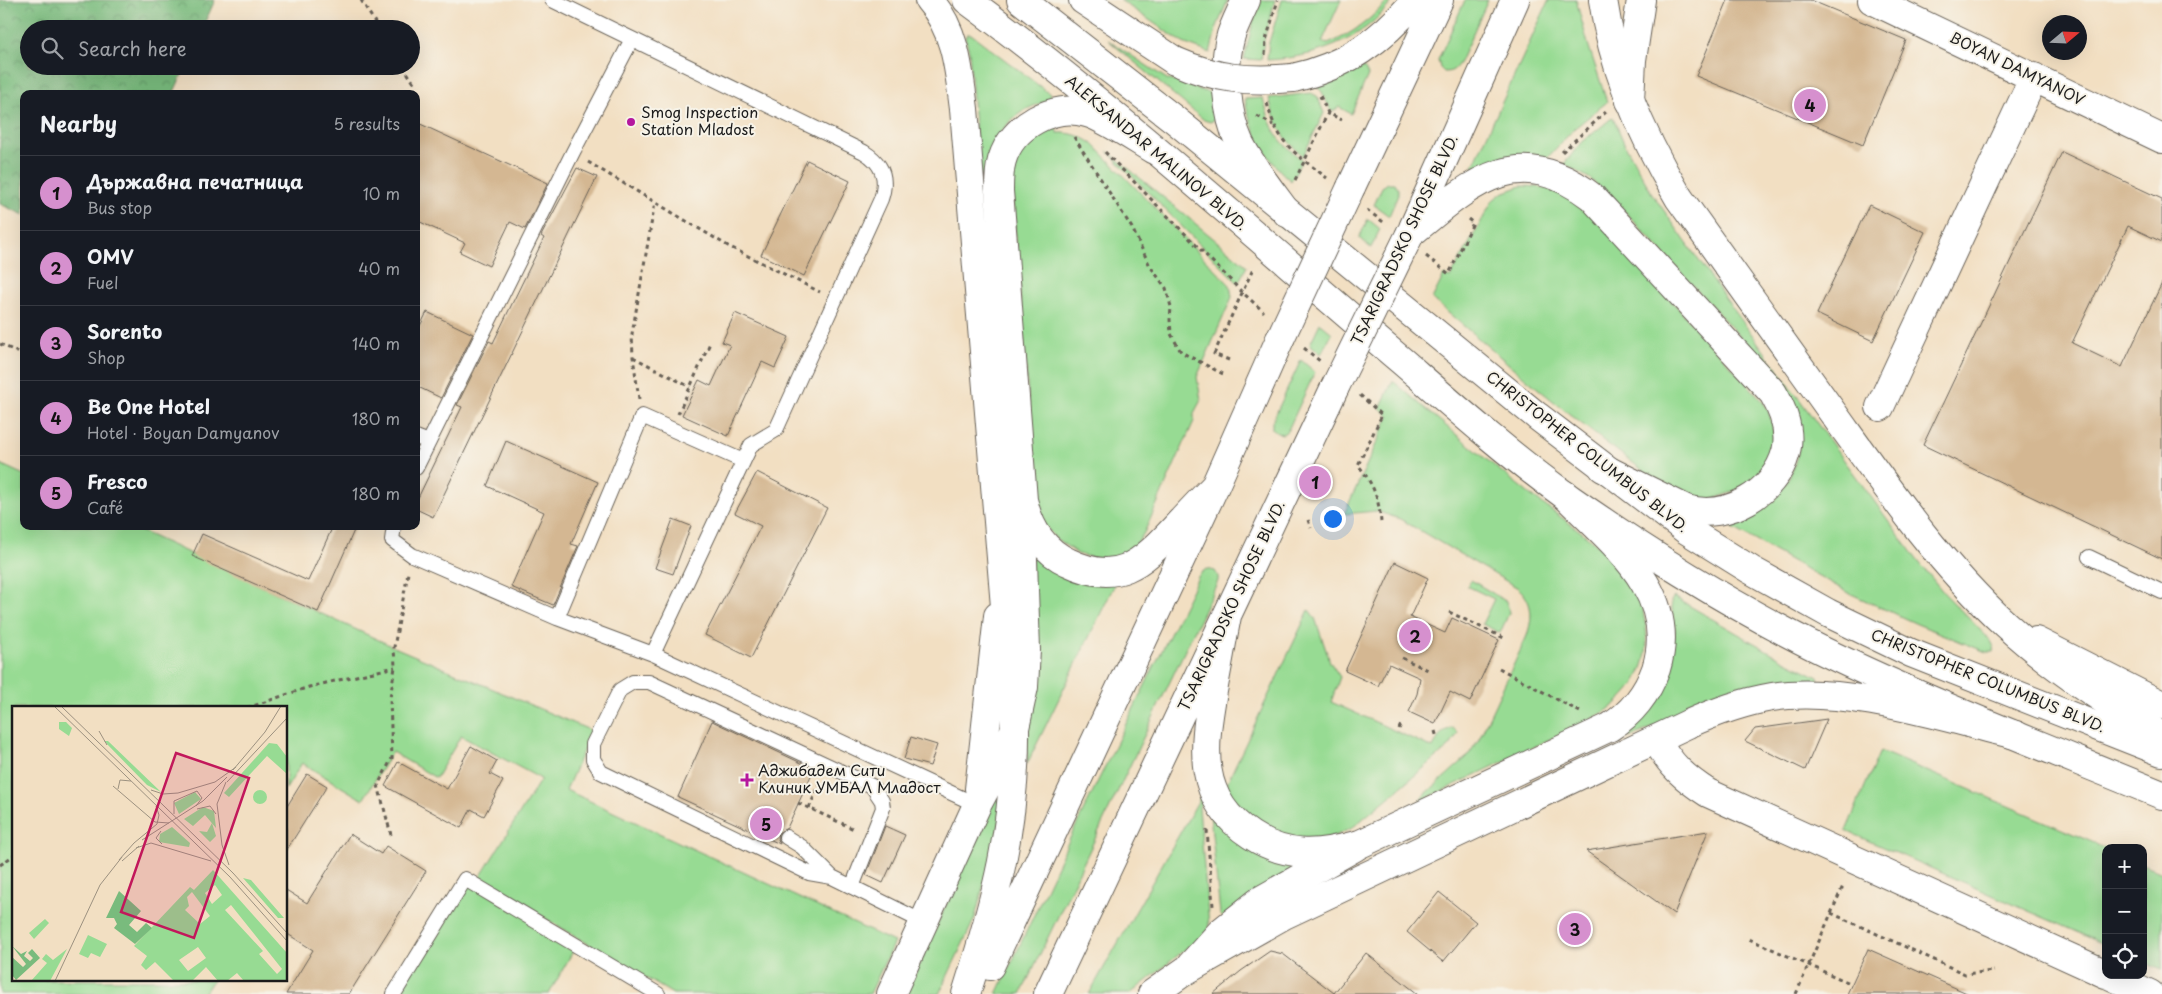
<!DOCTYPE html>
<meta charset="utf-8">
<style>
body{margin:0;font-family:"Playpen Sans",sans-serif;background:#242831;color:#f1f3f6}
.controls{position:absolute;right:15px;bottom:15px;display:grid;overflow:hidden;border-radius:10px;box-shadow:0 5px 20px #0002}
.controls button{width:45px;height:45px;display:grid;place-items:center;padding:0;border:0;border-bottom:1px solid #363941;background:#171b24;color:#f1f3f6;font:25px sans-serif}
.compass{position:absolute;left:2042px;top:15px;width:45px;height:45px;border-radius:50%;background:#171b24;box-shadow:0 5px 20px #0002;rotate:71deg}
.you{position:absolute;left:1332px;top:518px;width:18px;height:18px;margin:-12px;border:4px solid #fff;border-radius:50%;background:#1a73e8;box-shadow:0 0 0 8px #1a73e833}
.badge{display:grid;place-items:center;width:32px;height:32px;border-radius:50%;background:#d690ce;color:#111;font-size:16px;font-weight:700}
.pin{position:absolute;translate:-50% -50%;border:2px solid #fff;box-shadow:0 1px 5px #0006}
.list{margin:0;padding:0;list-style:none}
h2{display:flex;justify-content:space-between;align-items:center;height:65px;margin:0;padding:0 20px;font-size:21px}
h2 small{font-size:16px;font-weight:400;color:#9ea1a6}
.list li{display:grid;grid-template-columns:32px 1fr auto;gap:15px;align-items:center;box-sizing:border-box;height:75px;padding:0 20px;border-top:1px solid #363941}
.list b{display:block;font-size:19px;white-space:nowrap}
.list p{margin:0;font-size:16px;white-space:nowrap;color:#9ea1a6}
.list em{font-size:16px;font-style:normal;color:#9ea1a6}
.icon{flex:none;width:28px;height:28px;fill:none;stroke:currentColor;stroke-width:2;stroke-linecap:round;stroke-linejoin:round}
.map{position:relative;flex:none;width:2162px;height:994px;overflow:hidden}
.search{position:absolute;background:#171b24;box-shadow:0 5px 20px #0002;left:20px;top:20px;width:400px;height:55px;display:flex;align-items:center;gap:12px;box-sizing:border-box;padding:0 18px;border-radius:28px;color:#9ea1a6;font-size:19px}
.panel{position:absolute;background:#171b24;box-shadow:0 5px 20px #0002;left:20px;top:90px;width:400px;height:440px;border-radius:10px}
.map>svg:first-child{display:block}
.green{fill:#97db93;stroke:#5a7c58}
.forest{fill:url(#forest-crowns);stroke:#4a6c4c}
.building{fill:#d4b792}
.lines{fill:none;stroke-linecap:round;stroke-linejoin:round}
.service-casing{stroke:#676056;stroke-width:16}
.minor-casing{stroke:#676056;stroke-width:30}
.secondary-casing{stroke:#676056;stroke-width:30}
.primary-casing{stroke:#676056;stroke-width:30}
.trunk-casing{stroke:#676056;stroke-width:30}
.path{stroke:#676056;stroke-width:3;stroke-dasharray:4 4;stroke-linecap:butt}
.service{stroke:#fff;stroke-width:14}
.minor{stroke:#fff;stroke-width:28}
.secondary{stroke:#fff;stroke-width:28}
.primary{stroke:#fff;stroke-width:28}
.trunk{stroke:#fff;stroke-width:28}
.trunk-bridge-casing{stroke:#676056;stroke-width:30;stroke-linecap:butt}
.trunk-bridge{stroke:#fff;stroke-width:28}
.poi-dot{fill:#b5179e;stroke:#f7f3e8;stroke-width:2}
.labels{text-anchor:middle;stroke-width:4;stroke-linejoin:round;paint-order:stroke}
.street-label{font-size:15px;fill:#1c1c1c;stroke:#f7f3e8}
.poi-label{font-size:15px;fill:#1c1c1c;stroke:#f7f3e8;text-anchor:start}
.inset-road{fill:none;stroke:#9c9180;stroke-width:1}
.view{fill:#c2185b;fill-opacity:0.15;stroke:#c2185b;stroke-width:2.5}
.inset-edge{fill:none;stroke:#1c1c1c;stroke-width:2.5}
</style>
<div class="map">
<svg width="2162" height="994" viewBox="0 0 2162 994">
<defs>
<pattern id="forest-crowns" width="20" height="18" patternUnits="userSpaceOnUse" patternTransform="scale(1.25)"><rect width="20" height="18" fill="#79bb7d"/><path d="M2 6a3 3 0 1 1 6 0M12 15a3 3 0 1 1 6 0" fill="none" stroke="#629766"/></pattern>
</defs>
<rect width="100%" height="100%" fill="#f7f3e8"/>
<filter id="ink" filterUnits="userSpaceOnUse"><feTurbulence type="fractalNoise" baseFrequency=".02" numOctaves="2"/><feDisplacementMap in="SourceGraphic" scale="10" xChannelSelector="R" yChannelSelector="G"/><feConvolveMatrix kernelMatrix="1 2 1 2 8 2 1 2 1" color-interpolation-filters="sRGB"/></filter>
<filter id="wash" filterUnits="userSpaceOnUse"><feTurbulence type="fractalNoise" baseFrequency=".0096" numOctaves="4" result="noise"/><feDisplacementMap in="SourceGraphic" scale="20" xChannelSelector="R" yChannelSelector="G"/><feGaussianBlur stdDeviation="1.12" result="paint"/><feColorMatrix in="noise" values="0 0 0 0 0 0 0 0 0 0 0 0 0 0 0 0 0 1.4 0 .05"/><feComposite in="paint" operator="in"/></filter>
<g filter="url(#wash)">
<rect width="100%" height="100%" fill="#f2dfc2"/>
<path class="green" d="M 1120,0 L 1228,0 L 1216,29 L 1210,53 L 1183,43 Z
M 1262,0 L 1275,0 L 1264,40 L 1261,60 L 1244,59 L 1253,22 Z
M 1282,0 L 1341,0 L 1322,42 L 1328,44 C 1352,34 1371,20 1388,0 L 1393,0 C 1364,40 1315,58 1267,60 L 1269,42 Z
M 1465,0 L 1488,0 L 1460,62 C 1455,69 1453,72 1444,72 L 1440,68 L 1438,60 Z
M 1549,0 L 1576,0 L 1588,44 L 1607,102 L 1575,128 L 1547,158 L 1519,157 L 1504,159 L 1472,168 Z
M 967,34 L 971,34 L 1050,94 L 1051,97 C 1045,103 1034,105 1027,109 C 1001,123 989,149 985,177 L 1020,624 L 1015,624 L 969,51 L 965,37 Z
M 1108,40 L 1167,79 L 1213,94 L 1216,114 L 1214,120 L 1210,122 L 1204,120 Z
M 1364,67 L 1368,75 L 1351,114 L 1339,107 L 1334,111 L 1331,111 L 1322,92 L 1316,86 Z
M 1311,93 L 1317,96 L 1324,113 L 1303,156 C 1282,137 1276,126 1269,98 Z
M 1263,98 C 1272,131 1275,138 1302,160 L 1291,181 C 1267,161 1250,130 1245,99 Z
M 1613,117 L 1624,143 L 1651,192 L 1723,295 L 1918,561 L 1944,593 L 1991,641 L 1994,647 L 1993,652 L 1986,652 L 1917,624 L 1849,593 L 1733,528 L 1732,524 C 1745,518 1760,513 1770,504 C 1793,482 1808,439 1795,408 C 1791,395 1783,386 1775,375 L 1619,205 L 1589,178 L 1564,164 L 1580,144 Z
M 1056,125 L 1057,133 C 1070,132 1081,136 1092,143 L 1230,285 L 1232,297 L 1197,377 L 1201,400 L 1194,413 L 1194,421 L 1144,533 L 1130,554 L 1105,561 L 1078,554 L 1055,538 L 1043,523 L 1035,485 L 1011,174 C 1020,147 1030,136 1056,125 Z
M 1107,151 L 1247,266 L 1238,283 Z
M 1388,183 L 1394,183 L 1398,189 L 1398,195 L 1389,216 L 1374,205 L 1382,187 Z
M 1521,186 C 1548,186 1561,193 1584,205 L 1761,399 C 1773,415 1777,437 1769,456 C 1758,480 1736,494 1710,499 C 1706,500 1700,502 1696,502 C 1678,498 1646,473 1632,462 C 1562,411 1498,355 1432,299 L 1444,275 L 1450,278 L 1493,200 L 1502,193 Z
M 1368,219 L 1380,229 L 1371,248 L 1359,238 Z
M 1320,323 L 1332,333 L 1321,354 L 1310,344 Z
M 1301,360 L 1315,372 L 1288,430 L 1283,434 L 1277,433 L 1272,429 L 1272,422 Z
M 1393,381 C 1437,419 1482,456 1528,493 C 1566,523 1616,549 1639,595 C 1642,601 1643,610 1644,617 C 1655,663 1634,698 1592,719 L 1421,801 L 1420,799 L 1467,757 L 1479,739 L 1526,638 C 1533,619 1534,602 1518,588 L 1400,519 L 1376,511 L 1344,514 L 1389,416 L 1380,408 Z
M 0,464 L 24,475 L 24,526 L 130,526 L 394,647 L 592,731 L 566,790 L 894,942 L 870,994 L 673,994 L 479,879 L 541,779 L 461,736 L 436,778 L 392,752 L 363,800 L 302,763 L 286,789 L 286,708 L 14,708 L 14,980 L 213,980 L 204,994 L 0,994 Z
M 1032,552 L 1113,584 L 1114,586 L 1027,764 Z
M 1206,569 L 1215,571 L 1218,576 L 1218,581 L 1021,994 L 997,994 L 1071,836 L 1199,575 Z
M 1471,580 L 1507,602 L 1509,613 L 1500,633 L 1482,624 L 1494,599 L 1467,586 Z
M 1674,597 L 1782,659 L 1818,677 L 1819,680 L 1778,683 L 1726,694 L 1629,738 L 1625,731 L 1673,647 L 1675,630 L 1671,601 Z
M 1309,610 L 1315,618 L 1330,662 L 1340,677 L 1331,702 L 1433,748 C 1438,738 1441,730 1453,728 L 1458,733 L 1450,746 L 1352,828 L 1335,836 L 1318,840 L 1285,839 L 1246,817 L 1229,794 L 1226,785 Z
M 1880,751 L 2106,848 L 2106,945 L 1846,831 Z
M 1001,783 L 1009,787 L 975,918 L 939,994 L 906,994 Z
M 1201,796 L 1204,798 L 1199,807 L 1209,926 L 1208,931 L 1130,994 L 1089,994 Z
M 1210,814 L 1299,865 L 1222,917 L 1220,914 Z
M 2143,864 L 2162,872 L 2162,970 L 2143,962 Z
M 465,879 L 576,946 L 549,994 L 394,994 Z"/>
<path class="forest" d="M 0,0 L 215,0 L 202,29 L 29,29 L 29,66 L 186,66 L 173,94 L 24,94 L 24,215 L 0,204 Z"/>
<g id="blocks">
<path class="building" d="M 1728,0 L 1810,0 L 1906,40 L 1863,145 L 1696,76 Z
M 416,122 L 548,183 L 525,229 L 510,222 L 489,266 L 460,252 L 465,243 L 416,220 Z
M 2062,152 L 2162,199 L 2162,242 L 2128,226 L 2072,343 L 2122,367 L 2162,283 L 2162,559 L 1923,445 Z
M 807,160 L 850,181 L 804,276 L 761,255 Z
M 577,168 L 597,177 L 433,517 L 416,509 L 416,502 L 462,407 L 457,405 L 489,341 L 493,343 L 544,238 L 541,236 Z
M 1869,205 L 1925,232 L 1873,341 L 1817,314 Z
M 427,312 L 473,334 L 441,398 L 416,386 L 416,334 Z
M 735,313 L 789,337 L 775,368 L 762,362 L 728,436 L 682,415 L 699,380 L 711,386 L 730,345 L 722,342 Z
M 506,441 L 598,482 L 571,544 L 578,546 L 553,605 L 511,587 L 544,512 L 487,486 Z
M 757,472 L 827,508 L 751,658 L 705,635 L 761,526 L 735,513 Z
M 673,519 L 691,526 L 673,574 L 655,568 Z
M 333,526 L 356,526 L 318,612 L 192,556 L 202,534 L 308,581 Z
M 1395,562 L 1428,578 L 1410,617 L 1445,633 L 1452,618 L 1499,640 L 1470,702 L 1450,692 L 1435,724 L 1409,712 L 1417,694 L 1420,678 L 1389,664 L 1378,686 L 1345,671 Z
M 1827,719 L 1805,770 L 1745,741 L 1755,729 Z
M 712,721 L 814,769 L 787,828 L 778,833 L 777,837 L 780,844 L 678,797 Z
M 911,737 L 937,745 L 930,766 L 904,759 Z
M 471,746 L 497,761 L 490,774 L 503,781 L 484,816 L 471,809 L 461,828 L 385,786 L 398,762 L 447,789 Z
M 307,774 L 327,786 L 286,851 L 286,808 Z
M 885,826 L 905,835 L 883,883 L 866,875 Z
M 1708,831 L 1674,914 L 1586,851 Z
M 350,834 L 381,854 L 386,846 L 426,871 L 349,994 L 286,994 L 313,950 L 286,933 L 286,890 L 307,903 Z
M 1439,892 L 1476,922 L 1443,962 L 1407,932 Z
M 1868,949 L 1969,994 L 1847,994 Z
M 1270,951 L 1283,954 L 1334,993 L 1366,953 L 1418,994 L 1213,994 L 1241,971 Z"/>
</g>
</g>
<g filter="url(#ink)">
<use href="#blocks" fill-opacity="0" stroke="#676056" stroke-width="1"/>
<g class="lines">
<defs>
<path id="service" d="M 552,0 L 864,152 C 882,163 888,178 881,199 L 776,430 L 751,445 L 653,654
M 416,437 L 429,442
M 416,468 L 573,152 L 632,39
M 394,526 L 392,540 L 412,555 L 557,618 L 653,654 L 977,805
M 2089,557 L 2162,592
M 557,618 L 642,416 L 743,461
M 786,837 L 802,847 L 832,877
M 852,887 L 883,808 L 882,801 L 872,786 L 649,682 L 633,682 L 620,690 L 593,744 L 593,759 L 601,772 L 809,873 L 832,877 L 923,922
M 394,994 L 465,879 L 658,994"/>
<path id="minor" d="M 1872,0 L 2162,139
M 1630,101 L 1632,60 L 1641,0
M 1880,407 L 2034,77
M 1657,739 C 1668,764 1686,779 1708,793 L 2106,974
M 979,789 L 998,616
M 1192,964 L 1221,932 L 1261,900 L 1355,847
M 2109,975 L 2150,994
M 891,994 L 977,805 L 1007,749 L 1015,728 L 1024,687 L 1026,650 L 1021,499"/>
<path id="secondary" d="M 2036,641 L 2162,705"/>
<path id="primary" d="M 967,0 C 1119,112 1259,240 1403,362 C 1456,408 1509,455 1566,496 C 1647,553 1732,606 1821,650 C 1932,704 2048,748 2162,795
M 1021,0 L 1175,120 L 1537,416 L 1685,529 L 1751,570 L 1828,613 L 1911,653 L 2162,752"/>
<path id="trunk" d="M 929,0 C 956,30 959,71 964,109 L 1015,728 C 1016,824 995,903 966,994
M 1083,0 L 1175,61
M 1246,0 C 1241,12 1235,23 1231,35 C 1222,66 1226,115 1240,144 C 1253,169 1271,191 1287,213
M 1603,0 C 1613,71 1642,136 1679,198 C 1732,272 1785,346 1838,420 C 1889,491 1940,564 2005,624 C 2053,668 2106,703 2162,736
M 1293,78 C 1346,66 1381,41 1416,0
M 1154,150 C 1137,140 1105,118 1087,113 C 1053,103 1012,126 1002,160 C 999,170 999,180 999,191 L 1023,500 C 1029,527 1042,550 1068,562 C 1117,586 1141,564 1173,530 C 1187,515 1201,500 1215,486
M 1351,187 L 1439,0
M 1413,228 L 1515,0
M 1410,234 C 1470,184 1517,139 1592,197 L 1773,393 C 1783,410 1791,431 1786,452 C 1775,493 1727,521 1686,509 L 1603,468
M 1227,616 C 1222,641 1218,666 1213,691 C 1203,747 1196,799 1251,835 C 1287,859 1320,855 1360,844 L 1610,727 C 1632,713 1647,694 1656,669 C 1680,593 1612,543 1565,495
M 990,966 L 1215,486 L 1280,339
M 1048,994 L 1335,387
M 1152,994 L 1185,971 L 1284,915 L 1688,724 C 1715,712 1743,702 1772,697 C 1844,685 1945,718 2016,735"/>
</defs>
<use href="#service" class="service-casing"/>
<use href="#minor" class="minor-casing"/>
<use href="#secondary" class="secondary-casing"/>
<use href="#primary" class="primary-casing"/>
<use href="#trunk" class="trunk-casing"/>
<path class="path" d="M 361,0 L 379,29
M 1265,55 L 1266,40 L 1278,0
M 403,66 L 414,83
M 1320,96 L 1328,113 L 1342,120
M 1267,103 C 1278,145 1295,153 1327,178
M 1257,116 L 1273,125
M 1074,137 L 1132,228 L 1150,266 L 1166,288 L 1171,307 L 1170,320 L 1171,334 L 1181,352 L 1223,374
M 1105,152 L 1242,292 L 1264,312
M 1562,152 L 1607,111
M 588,162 L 728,246 L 820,292
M 1295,180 L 1328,113
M 1367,210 L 1386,224
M 1426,256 L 1449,274 L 1473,223 L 1468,219
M 0,344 L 24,355
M 1304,348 L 1321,362
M 633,357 L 690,387
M 1229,360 L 1214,354 L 1254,267
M 1360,395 L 1382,415 L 1358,465 C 1373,483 1379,499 1381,522
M 639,399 L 633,357 L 632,334 L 655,202
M 678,414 L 710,343
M 1308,520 L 1311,528
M 1449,612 L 1504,638
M 1402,658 L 1428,670
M 1499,668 L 1582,713
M 247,708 L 309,687 L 395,667
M 1399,729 L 1402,722
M 1435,731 L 1437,738
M 798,803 L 854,829
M 809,808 L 821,781
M 1207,830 L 1213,906
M 391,835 L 378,785 L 392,758 L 390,698 L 395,667 L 394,647 L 408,573
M 0,865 L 14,855
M 1831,913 L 1965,974 L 1994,971
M 1749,939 L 1852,984
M 1796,994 L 1843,886"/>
<use href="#service" class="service"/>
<use href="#minor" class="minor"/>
<use href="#secondary" class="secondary"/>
<use href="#primary" class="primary"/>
<use href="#trunk" class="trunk"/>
<defs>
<path id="trunk-bridge" d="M 1175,61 C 1216,79 1248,82 1293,78
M 1280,339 L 1351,187
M 1335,387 L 1410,234"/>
</defs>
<use href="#trunk-bridge" class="trunk-bridge-casing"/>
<use href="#trunk-bridge" class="trunk-bridge"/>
</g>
</g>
<g class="poi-dot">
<circle cx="631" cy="122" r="5"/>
<path d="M744.5 772.5h5v5h5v5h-5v5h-5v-5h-5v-5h5z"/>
</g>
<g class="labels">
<g class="street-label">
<text transform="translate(2017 69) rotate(26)" y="5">BOYAN DAMYANOV</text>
<text transform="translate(1156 153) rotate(40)" y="5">ALEKSANDAR MALINOV BLVD.</text>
<text transform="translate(1405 240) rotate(-65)" y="5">TSARIGRADSKO SHOSE BLVD.</text>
<text transform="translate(1587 452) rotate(38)" y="5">CHRISTOPHER COLUMBUS BLVD.</text>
<text transform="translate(1232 606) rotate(-65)" y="5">TSARIGRADSKO SHOSE BLVD.</text>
<text transform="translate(1988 681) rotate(22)" y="5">CHRISTOPHER COLUMBUS BLVD.</text>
</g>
<g class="poi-label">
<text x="641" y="118">Smog Inspection<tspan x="641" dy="17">Station Mladost</tspan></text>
<text x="758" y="776">Аджибадем Сити<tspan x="758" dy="17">Клиник УМБАЛ Младост</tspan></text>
</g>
</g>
<g transform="translate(12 706)">
<rect width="275" height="275" fill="#f2dfc2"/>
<path d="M 47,16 L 54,16 L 60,22 L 57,30 L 47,23 ZM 92,35 L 96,35 L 149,86 L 135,79 ZM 257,37 L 265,38 L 275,51 L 275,68 L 255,50 L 217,91 L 212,87 ZM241 91a7 7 0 1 1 14 0a7 7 0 1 1-14 0ZM 183,86 L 189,93 L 167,108 L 162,97 ZM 191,101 L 202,105 L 204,122 L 193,109 L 181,120 L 172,113 ZM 200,117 L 204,130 L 198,136 L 187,125 L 195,126 ZM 160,121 L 178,137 L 177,141 L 147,136 L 148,128 ZM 201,164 L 275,247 L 275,275 L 232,275 L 225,267 L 215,275 L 206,275 L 194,261 L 180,275 L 162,275 L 143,256 L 134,264 L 129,259 L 135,250 L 122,240 L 178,181 L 182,184 ZM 203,179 L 210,189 L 200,198 L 193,187 ZM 180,186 L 198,210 L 188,218 L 173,204 L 177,200 L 175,191 ZM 219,199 L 270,263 L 265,268 L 247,248 L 251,245 L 213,204 ZM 186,241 L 194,252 L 176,265 L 167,254 ZM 231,172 L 239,174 L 272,212 L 266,212 ZM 33,213 L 37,217 L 22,233 L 17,227 ZM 76,229 L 95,238 L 88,251 L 79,247 L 76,252 L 67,248 ZM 55,243 L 38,275 L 19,275 L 35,257 L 30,253 L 34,248 L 41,254 Z" fill="#97db93" fill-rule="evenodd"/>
<path d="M 107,185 L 129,205 L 117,219 L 125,226 L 134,217 L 140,222 L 123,238 L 102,222 L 105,218 L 102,212 L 94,212 ZM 0,240 L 9,248 L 15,245 L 12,250 L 18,255 L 21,252 L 16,247 L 20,243 L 28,252 L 4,274 L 0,269 L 0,251 L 11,261 L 14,258 Z" fill="#79bb7d"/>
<path class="inset-road" d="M 42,0 L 218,171 L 275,235M 49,0 L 221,167 L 275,227M 87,25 L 95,39M 221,64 L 253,26 L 269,0M 214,76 L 205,98 L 210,139 L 217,159M 215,76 L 275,12M 101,80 L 143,116 L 157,117M 106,83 L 108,74 L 119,75M 139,84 L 151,88 L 166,87 L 203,76 L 224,61M 185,103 L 198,100 L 204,108M 162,108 L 162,95 L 185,85 L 190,92 L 184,100M 149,125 L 144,132 L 150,138M 130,134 L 191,95 L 215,71M 124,142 L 139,137 L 199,155M 107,154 L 122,137 L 145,118 L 147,109 L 144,100M 110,155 L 127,140M 43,275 L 88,179 L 110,151"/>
<path class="view" d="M 164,47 L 237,72 L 182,232 L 109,206 Z"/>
<rect width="275" height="275" class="inset-edge"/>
</g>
</svg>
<div class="controls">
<button>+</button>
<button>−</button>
<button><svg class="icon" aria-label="locate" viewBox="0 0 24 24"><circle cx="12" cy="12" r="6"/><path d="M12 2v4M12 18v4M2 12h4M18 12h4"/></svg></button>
</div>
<svg class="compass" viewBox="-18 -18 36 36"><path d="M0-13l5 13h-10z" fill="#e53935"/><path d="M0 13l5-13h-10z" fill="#9ea1a6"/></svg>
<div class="you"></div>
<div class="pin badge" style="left:1315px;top:482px">1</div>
<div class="pin badge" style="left:1415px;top:636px">2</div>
<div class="pin badge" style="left:1575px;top:929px">3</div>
<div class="pin badge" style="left:1810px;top:105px">4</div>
<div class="pin badge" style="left:766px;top:824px">5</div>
<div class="search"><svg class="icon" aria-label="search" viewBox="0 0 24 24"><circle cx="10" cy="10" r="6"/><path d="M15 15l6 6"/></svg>Search here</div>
<section class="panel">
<h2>Nearby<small>5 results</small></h2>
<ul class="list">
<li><span class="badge">1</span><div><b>Държавна печатница</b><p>Bus stop</p></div><em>10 m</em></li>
<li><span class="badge">2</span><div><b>OMV</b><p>Fuel</p></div><em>40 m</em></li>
<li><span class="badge">3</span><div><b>Sorento</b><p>Shop</p></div><em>140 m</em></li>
<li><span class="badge">4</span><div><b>Be One Hotel</b><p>Hotel · Boyan Damyanov</p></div><em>180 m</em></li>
<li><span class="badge">5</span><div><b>Fresco</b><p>Café</p></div><em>180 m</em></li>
</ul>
</section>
</div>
